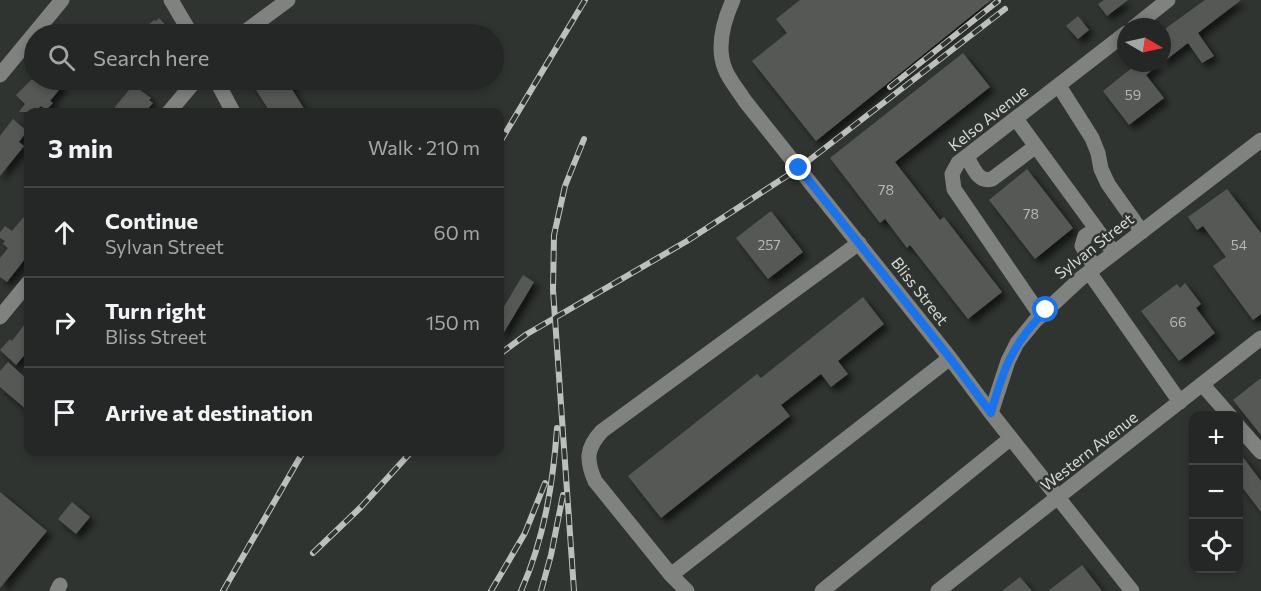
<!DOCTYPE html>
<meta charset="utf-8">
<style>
body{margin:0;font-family:Commissioner,sans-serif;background:#2c2f2d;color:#f1f3f6}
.controls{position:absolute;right:18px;bottom:18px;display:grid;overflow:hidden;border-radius:12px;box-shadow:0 3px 9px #0003}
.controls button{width:54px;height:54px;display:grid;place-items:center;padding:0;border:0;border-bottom:2px solid #414442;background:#242725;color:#f1f3f6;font:30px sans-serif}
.compass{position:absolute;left:1117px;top:18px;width:54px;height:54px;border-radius:50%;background:#242725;box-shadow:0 3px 9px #0003;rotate:99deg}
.stop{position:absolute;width:18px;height:18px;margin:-14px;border:4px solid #1a73e8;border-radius:50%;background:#fff}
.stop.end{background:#1a73e8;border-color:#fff;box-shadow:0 2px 6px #0008}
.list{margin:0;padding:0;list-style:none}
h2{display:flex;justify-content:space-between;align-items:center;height:78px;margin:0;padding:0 24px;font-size:26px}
h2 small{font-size:20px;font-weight:400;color:#a3a5a7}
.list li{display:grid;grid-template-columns:39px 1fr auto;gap:18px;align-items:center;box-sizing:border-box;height:90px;padding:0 24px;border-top:2px solid #414442}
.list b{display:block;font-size:22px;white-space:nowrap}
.list p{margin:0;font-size:20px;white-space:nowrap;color:#a3a5a7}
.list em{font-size:20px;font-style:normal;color:#a3a5a7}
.icon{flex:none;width:33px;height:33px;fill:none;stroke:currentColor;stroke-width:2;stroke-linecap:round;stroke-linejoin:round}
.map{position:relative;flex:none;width:1261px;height:591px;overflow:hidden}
.search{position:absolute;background:#242725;box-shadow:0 3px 9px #0003;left:24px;top:24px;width:480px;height:66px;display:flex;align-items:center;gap:15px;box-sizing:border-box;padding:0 21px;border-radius:33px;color:#a3a5a7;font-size:22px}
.panel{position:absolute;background:#242725;box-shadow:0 3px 9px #0003;left:24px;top:108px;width:480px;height:348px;border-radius:12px}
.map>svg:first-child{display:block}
.building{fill:#545955;filter:url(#shadow)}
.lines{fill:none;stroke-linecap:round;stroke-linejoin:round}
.minor{stroke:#808280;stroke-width:15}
.rail-casing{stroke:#bcbfbc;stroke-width:6}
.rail{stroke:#303431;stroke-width:4;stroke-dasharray:11;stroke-linecap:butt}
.route{stroke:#1a73e8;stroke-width:8}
.labels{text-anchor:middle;stroke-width:5;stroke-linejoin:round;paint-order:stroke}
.number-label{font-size:14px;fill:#b5b8b5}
.street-label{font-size:16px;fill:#d5d8d5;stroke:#303431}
</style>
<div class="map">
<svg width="1261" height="591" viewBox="0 0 1261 591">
<defs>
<filter id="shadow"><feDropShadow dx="5" dy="5" stdDeviation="3" flood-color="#0009"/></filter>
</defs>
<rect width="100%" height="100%" fill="#303431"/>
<path class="building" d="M 800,0 L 991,0 L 816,141 L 752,61 L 787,33 L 776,19 Z
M 1104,0 L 1128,0 L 1107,16 L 1098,4 Z
M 1205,0 L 1241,0 L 1198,33 L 1214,56 L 1202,63 L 1188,43 L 1162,63 L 1162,31 Z
M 1078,16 L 1089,30 L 1078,39 L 1066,26 Z
M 159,18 L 168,28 L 162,34 L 138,34 L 154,20 L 156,21 Z
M 963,53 L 990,87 L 895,162 L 940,220 L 944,217 L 1002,292 L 968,319 L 910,245 L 907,248 L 885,219 L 880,223 L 830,158 Z
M 1138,63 L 1161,63 L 1146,75 L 1164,98 L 1129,125 L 1103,91 Z
M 31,80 L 57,80 L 63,85 L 50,101 L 53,103 L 46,110 L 41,106 L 35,112 L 19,112 L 25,104 L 16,95 Z
M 250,80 L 301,80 L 290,86 L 306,112 L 270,112 Z
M 133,85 L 151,98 L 149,100 L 153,103 L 145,112 L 111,112 Z
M 13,119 L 27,131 L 19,142 L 24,146 L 0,176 L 0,136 Z
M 1027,169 L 1073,228 L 1035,259 L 989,200 Z
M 1227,189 L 1261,233 L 1261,314 L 1253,320 L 1213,266 L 1226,257 L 1203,226 L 1197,230 L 1188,217 Z
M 771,211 L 803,252 L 768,279 L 736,238 Z
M 28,212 L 28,255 L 7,282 L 0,277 L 0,258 L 8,248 L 3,244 L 5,241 L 0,238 L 0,232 L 5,226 L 12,231 Z
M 523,275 L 534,282 L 500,339 L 500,313 Z
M 1185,283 L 1201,304 L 1196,308 L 1215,333 L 1179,361 L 1141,311 L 1177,284 L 1180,288 Z
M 863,297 L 884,324 L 838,361 L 848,374 L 831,387 L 821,374 L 781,405 L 790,416 L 661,518 L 628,476 L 757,374 L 761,378 Z
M 28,320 L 28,351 L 16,365 L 0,350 L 10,339 L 12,341 Z
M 8,362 L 28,380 L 28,411 L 0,387 L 0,371 Z
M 1261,378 L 1261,435 L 1233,400 Z
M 1239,452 L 1261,481 L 1261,512 L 1239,483 Z
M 0,492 L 47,531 L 0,588 Z
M 72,502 L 90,517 L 76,534 L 58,519 Z
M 1082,565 L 1102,591 L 1048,591 Z
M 1020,577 L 1032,591 L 1002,591 Z"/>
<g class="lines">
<path class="minor" d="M 171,0 L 191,34
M 733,0 C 724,20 716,47 725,69 C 729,80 739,91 745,101 L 950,358 L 991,413 L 1132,591
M 1134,27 L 1168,0
M 242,34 L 288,0
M 0,75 L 62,0
M 216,80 L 233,112
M 1059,86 L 1092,138 L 1098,153 L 1101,169 L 1108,184 L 1142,232
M 169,112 L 196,80
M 1016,119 L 1114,253
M 967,157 C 973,167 978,183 992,179 L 1036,146
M 859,243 L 602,431 C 586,448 586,460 595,481 L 671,575 L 950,358
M 1095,268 L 1082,246 L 1085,236 L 1096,229
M 1089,272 L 1180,402
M 1041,316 L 954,189 L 952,174 L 958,163 L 1126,33
M 0,317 L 28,283
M 1202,384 L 1230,416
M 991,413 L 1008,361 L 1017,343 L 1035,321 L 1080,279 L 1261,140
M 1238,426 L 1261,452
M 671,575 L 687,591
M 57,591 L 60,585
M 822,591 L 1011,438
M 938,591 L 1261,338"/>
<defs>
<path id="rail" d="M 890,87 L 998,1
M 500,142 L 585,0
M 500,354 L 527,334 L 687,241 L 799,168 L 1005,9
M 313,553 L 361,507 L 411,452
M 223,591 L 303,452
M 491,591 L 525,533 L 545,483
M 521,591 C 544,539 553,485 557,428
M 541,591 L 551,555 L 563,495
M 574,591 L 553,290 L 554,235 L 565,186 L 584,139"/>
</defs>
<use href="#rail" class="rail-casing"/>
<use href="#rail" class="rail"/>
</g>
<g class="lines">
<path class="route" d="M 799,168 L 950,358 L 991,413 C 1003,369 1013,343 1046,310"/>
</g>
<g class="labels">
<g class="number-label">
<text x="1133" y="100">59</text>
<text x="886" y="195">78</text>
<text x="1031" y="219">78</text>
<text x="769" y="250">257</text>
<text x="1239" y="250">54</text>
<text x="1178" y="327">66</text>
</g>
<g class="street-label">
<text transform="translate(988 118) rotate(-38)" y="6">Kelso Avenue</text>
<text transform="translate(1094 246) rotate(-38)" y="6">Sylvan Street</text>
<text transform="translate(920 291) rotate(52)" y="6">Bliss Street</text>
<text transform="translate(1089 451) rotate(-38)" y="6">Western Avenue</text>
</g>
</g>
</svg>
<div class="controls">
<button>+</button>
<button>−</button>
<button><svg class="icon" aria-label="locate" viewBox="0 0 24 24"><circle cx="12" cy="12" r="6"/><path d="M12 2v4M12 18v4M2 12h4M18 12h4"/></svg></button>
</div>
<svg class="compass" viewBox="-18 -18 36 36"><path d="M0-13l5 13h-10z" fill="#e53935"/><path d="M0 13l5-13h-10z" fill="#a3a5a7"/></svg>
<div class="stop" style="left:1046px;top:310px"></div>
<div class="stop end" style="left:799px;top:168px"></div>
<div class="search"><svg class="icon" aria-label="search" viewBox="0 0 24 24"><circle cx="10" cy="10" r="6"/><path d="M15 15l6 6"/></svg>Search here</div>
<section class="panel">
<h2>3 min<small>Walk · 210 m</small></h2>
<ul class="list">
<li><svg class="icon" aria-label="ahead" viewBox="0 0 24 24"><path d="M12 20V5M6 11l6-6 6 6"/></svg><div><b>Continue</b><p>Sylvan Street</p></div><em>60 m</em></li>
<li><svg class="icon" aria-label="right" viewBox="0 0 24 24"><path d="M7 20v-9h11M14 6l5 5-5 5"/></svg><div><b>Turn right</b><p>Bliss Street</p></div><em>150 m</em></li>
<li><svg class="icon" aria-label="arrive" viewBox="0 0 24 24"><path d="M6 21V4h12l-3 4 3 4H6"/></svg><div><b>Arrive at destination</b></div></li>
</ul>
</section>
</div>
